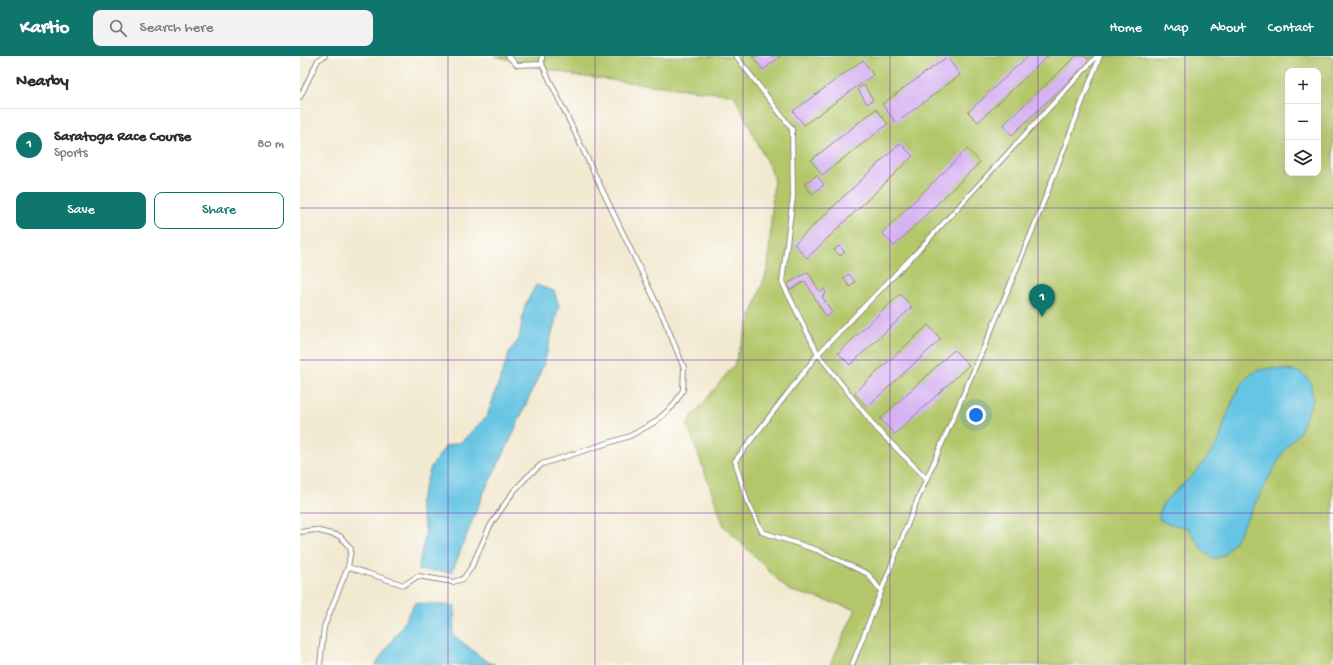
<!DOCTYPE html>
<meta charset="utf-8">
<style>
body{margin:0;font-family:"Gochi Hand",sans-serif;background:#f2f2f3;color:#2b2b33}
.controls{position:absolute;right:12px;top:12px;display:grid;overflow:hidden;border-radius:8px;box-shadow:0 4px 16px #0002}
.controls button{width:36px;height:36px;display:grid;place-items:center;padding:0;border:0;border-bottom:1px solid #e1e1e2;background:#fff;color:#2b2b33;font:20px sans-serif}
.you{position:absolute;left:676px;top:359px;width:14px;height:14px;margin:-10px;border:3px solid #fff;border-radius:50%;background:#1a73e8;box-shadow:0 0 0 6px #1a73e833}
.badge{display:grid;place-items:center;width:26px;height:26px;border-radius:50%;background:#0f766e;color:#fff;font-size:13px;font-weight:700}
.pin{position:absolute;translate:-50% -33px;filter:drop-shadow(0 1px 2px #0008)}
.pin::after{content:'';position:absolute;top:21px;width:14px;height:12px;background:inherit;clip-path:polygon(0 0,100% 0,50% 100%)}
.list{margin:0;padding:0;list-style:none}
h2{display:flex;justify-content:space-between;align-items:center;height:52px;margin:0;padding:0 16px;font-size:17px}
h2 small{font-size:13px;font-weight:400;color:#7c7c81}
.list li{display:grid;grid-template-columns:26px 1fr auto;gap:12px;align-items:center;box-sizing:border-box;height:72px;padding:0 16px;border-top:1px solid #e1e1e2}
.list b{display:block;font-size:15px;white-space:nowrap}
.list p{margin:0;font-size:13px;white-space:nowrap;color:#7c7c81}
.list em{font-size:13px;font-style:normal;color:#7c7c81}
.actions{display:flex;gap:8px;padding:12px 16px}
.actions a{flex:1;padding:9px 0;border:1px solid #0f766e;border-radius:8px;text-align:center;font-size:14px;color:#0f766e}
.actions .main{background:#0f766e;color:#fff}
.icon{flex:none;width:22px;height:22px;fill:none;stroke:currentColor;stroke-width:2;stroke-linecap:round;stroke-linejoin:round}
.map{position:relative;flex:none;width:1033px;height:609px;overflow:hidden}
header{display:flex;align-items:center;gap:24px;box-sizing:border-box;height:56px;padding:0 20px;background:#0f766e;color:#fff}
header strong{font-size:19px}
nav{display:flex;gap:22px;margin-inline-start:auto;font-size:14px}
.search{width:280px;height:36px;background:#f2f2f3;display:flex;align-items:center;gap:10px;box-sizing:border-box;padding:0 14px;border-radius:8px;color:#7c7c81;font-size:15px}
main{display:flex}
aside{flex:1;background:#fff}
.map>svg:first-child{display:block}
.green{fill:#b3c76b;stroke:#6f794b;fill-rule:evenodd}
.water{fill:#66c5e4;stroke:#487888}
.building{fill:#d6b1f3}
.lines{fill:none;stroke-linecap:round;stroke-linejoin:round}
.service-casing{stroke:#8e8a7e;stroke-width:6}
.service{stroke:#fff;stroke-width:4}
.grid{fill:none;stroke:#7b2cbf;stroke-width:1;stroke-opacity:0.55}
</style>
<header>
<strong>Kartio</strong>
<div class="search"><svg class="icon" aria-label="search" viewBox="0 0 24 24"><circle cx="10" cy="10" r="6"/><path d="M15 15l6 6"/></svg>Search here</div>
<nav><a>Home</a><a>Map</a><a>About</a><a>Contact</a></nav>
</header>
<main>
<aside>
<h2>Nearby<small></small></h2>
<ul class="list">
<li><span class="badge">1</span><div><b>Saratoga Race Course</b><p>Sports</p></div><em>80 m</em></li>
</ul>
<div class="actions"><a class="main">Save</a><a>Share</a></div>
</aside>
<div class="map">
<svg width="1033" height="609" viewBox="0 0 1033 609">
<rect width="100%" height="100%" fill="#fdfcf7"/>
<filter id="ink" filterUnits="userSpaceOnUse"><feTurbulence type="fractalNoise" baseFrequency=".025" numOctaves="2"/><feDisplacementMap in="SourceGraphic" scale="8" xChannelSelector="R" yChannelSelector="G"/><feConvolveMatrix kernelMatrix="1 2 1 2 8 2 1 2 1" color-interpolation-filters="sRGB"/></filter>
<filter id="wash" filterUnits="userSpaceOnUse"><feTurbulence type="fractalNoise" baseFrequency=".012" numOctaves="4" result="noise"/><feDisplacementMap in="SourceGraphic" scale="16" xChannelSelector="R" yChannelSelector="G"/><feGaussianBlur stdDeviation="0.9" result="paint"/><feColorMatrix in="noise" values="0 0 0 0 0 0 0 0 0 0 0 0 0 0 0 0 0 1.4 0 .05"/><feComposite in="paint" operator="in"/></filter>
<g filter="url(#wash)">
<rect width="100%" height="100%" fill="#f2e9d1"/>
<path class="green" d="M 194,0 L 1033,0 L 1033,609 L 530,609 L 556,553 L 488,534 L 424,470 L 387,367 L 434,309 L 468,212 L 474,121 L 434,39 L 278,20 ZM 988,15 L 1018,15 L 1018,117 L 988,117 Z"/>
<path class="water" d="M 236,229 L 254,235 L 259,250 L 244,308 L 206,393 L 183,438 L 152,516 L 118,514 L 126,475 L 119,448 L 131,411 L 146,390 L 161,386 L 187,360 L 210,295 L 219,283 L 225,249 Z
M 971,312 L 989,314 L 1002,317 L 1010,325 L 1013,343 L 1000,375 L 983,396 L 935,485 L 924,499 L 915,503 C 899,494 898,485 888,472 C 878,469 869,469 860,464 L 859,458 L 863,447 L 895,417 L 907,402 L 920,383 L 924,367 L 937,335 L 942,327 L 950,319 L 958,314 Z
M 115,547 L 155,550 L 153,579 L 186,605 L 196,609 L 75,609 L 102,570 Z"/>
<g id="blocks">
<path class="building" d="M 452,0 L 481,0 L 463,14 Z
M 728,0 L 748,0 L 678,66 L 668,56 Z
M 776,0 L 785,0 L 790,5 L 712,79 L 703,69 Z
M 647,1 L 660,19 L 596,67 L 582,48 Z
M 563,4 L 573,19 L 504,69 L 493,55 Z
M 564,29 L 573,44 L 567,48 L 558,33 Z
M 576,53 L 588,68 L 522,119 L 511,104 Z
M 600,87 L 613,100 L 507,202 L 494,188 Z
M 667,93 L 680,106 L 594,190 L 582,177 Z
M 517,119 L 524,129 L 512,138 L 504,128 Z
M 539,190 L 545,196 L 540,200 L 534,194 Z
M 508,216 L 520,236 L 524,233 L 526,238 L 522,240 L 532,257 L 526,261 L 505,225 L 490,234 L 487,228 Z
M 549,218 L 555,226 L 550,231 L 543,222 Z
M 600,238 L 612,251 L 550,309 L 538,297 Z
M 628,269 L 641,283 L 567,351 L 554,337 Z
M 654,294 L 669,309 L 595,378 L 580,363 Z"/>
</g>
</g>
<g filter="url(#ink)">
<use href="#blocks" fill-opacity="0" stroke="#8e8a7e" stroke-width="1"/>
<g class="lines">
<defs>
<path id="service" d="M 208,0 L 217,9 L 242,8
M 436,0 L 492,73 L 493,141 L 482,226 L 518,298 L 576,372 L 627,423
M 0,41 L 18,4 L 25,0
M 0,476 L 15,474 L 40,480 L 51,493 L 48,511 L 24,571 L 20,609
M 48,511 L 104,529 L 118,520 L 153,526 L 163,523 L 171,512 L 190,470 L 213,436 L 227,421 L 242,408 L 330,380 L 355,366 L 373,350 L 383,334 L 384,312 L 364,263 L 242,8 L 242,0
M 581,535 L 568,518 L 517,494 L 462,476 L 447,445 L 435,405 L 518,298 L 615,198 L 797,0
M 552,609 L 616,447 L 691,275 L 735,168 L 800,0"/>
</defs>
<use href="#service" class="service-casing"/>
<use href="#service" class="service"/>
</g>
</g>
<path class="grid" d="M 148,0 L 148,609M 295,0 L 295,609M 443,0 L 443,609M 590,0 L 590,609M 738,0 L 738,609M 885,0 L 885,609M 0,152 L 1033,152M 0,304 L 1033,304M 0,457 L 1033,457"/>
</svg>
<div class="controls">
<button>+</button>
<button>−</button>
<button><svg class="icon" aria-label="layers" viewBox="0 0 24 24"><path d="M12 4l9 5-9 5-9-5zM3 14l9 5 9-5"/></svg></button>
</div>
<div class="you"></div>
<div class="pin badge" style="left:742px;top:261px">1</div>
</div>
</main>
